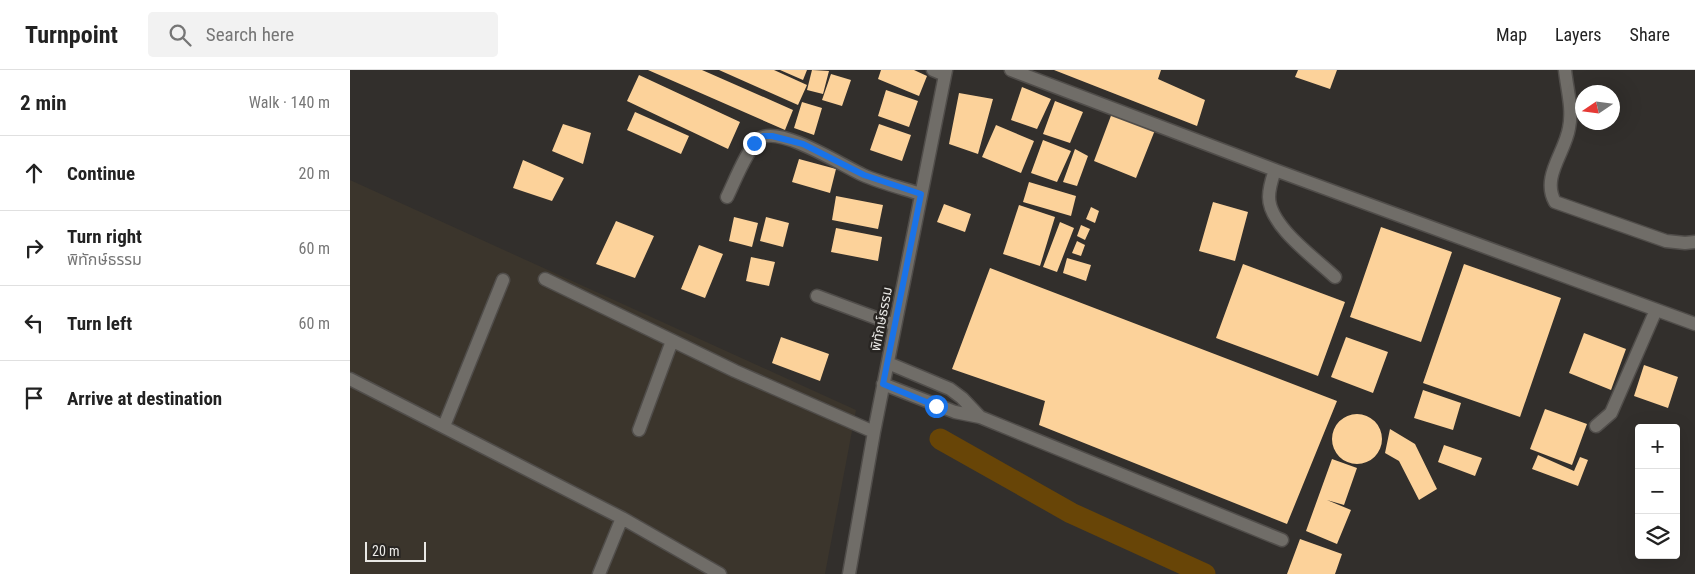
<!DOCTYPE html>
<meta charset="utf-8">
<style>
body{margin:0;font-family:"Roboto Condensed","Noto Sans Thai",sans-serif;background:#f2f2f2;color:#222}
.controls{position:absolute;right:15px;bottom:15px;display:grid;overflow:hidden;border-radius:5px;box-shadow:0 5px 20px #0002}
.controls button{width:45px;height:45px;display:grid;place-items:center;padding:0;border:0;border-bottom:1px solid #e0e0e0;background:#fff;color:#222;font:25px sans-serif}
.compass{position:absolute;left:1225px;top:15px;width:45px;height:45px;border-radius:50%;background:#fff;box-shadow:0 5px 20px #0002;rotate:257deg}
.scale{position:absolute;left:15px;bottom:12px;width:61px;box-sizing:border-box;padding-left:5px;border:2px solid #e9e8e5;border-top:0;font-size:14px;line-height:18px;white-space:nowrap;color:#e9e8e5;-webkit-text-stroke:4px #282522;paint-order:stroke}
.stop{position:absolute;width:15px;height:15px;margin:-11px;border:4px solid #1a73e8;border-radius:50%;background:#fff}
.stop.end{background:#1a73e8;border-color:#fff;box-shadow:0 1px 5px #0008}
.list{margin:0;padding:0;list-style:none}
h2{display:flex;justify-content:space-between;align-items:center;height:65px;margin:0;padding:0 20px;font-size:21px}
h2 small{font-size:16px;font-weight:400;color:#767676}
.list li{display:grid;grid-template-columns:32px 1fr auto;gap:15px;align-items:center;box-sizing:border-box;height:75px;padding:0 20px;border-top:1px solid #e0e0e0}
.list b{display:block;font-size:19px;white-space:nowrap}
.list p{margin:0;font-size:16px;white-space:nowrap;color:#767676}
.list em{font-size:16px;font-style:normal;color:#767676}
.icon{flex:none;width:28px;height:28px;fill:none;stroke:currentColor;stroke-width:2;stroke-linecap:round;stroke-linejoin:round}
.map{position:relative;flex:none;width:1345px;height:504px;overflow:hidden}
header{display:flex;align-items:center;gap:30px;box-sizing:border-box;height:70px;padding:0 25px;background:#fff;border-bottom:1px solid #e0e0e0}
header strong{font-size:24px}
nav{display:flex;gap:28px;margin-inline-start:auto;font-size:18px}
.search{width:350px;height:45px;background:#f2f2f2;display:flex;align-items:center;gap:12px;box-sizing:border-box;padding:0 18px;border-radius:5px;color:#767676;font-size:19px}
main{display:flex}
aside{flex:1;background:#fff}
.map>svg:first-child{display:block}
.built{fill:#3b352c}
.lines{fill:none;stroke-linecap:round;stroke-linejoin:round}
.canal{stroke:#684507;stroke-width:21}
.building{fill:#fcd29a}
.minor-casing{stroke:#504d4a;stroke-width:15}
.minor{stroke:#706d68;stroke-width:12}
.route{stroke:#1a73e8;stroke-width:6}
.labels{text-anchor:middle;stroke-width:5;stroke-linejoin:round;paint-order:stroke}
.street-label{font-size:14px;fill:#e9e8e5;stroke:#282522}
</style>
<header>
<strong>Turnpoint</strong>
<div class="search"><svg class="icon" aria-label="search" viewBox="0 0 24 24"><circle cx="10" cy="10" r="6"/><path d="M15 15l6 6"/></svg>Search here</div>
<nav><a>Map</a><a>Layers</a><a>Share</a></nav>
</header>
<main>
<aside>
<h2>2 min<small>Walk · 140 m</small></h2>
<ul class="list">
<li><svg class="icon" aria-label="ahead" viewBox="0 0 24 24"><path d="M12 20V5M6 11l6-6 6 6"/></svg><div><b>Continue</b></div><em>20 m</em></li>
<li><svg class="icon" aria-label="right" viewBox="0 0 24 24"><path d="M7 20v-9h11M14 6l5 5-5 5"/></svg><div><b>Turn right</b><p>พิทักษ์ธรรม</p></div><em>60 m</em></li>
<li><svg class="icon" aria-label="left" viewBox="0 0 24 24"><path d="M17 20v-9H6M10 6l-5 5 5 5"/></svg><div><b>Turn left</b></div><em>60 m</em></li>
<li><svg class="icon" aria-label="arrive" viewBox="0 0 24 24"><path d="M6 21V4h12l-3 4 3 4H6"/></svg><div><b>Arrive at destination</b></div></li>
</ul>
</aside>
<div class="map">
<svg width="1345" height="504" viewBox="0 0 1345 504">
<rect width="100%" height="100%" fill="#322f2c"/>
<path class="built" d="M 0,110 L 506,340 L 475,504 L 0,504 Z"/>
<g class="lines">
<path class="canal" d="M 590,369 L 721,443 L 855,504"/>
</g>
<path class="building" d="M 298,0 L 352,0 L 443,40 L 435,60 Z
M 369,0 L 424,0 L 457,15 L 448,35 Z
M 430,0 L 457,0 L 453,10 Z
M 462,0 L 479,1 L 473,24 L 457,20 Z
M 531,0 L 564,0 L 577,6 L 569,26 L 528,9 Z
M 704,0 L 811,0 L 808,9 L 855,30 L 847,56 Z
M 948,0 L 987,0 L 980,19 L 945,7 Z
M 481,4 L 501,10 L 492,36 L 472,30 Z
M 289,5 L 390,52 L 378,79 L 277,31 Z
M 672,17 L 701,29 L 687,59 L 661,50 Z
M 536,20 L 568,31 L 559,57 L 528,46 Z
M 609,23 L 643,29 L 628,84 L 599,74 Z
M 705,31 L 733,42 L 720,73 L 693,64 Z
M 452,32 L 472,38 L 464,65 L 444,58 Z
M 285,42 L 339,66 L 331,84 L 277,60 Z
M 762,43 L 805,60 L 786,108 L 744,91 Z
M 213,54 L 241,63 L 233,94 L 202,81 Z
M 529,54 L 561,65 L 552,91 L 520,80 Z
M 646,55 L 684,71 L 671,103 L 632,87 Z
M 693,70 L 721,81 L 707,112 L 681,103 Z
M 725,79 L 738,86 L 727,116 L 713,112 Z
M 449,89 L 486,99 L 480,123 L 442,112 Z
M 173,90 L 214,108 L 202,131 L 163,118 Z
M 679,112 L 726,126 L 721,146 L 673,132 Z
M 486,126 L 533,135 L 528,159 L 482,150 Z
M 863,132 L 898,142 L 885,191 L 849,181 Z
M 594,134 L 621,144 L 615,162 L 587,152 Z
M 669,135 L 705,147 L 690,196 L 653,184 Z
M 741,137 L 749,141 L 745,153 L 736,149 Z
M 384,147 L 408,153 L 402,177 L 379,171 Z
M 416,147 L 439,153 L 433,177 L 410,171 Z
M 266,151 L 304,166 L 285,208 L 246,194 Z
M 710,152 L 724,158 L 707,202 L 693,197 Z
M 731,155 L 740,159 L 735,170 L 727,166 Z
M 1031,157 L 1102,182 L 1071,272 L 1000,247 Z
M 486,158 L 532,167 L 528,191 L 481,182 Z
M 727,171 L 735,175 L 731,186 L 722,183 Z
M 349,175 L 373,184 L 355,228 L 331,219 Z
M 401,187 L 425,192 L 419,216 L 396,211 Z
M 717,188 L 741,195 L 736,211 L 713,203 Z
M 893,194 L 995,232 L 968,306 L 866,268 Z
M 1114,194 L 1211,228 L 1170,347 L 1073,313 Z
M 640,198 L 987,331 L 937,454 L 689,355 L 695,331 L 602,299 Z
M 1234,263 L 1276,279 L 1261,320 L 1219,303 Z
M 431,267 L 479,284 L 470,311 L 422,293 Z
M 996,267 L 1038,282 L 1023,323 L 981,307 Z
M 1294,295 L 1328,307 L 1318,338 L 1284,326 Z
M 1073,320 L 1111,333 L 1103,360 L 1064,348 Z
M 1195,339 L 1237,354 L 1222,395 L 1180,379 Z
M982 369a25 25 0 1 1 50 0a25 25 0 1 1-50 0Z
M 1040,359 L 1065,374 L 1087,419 L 1069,430 L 1049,391 L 1035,383 Z
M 1094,375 L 1132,388 L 1125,406 L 1088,392 Z
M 1188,385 L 1224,401 L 1230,387 L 1238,390 L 1228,416 L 1182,399 Z
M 982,389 L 1007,398 L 994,435 L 977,430 L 1001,440 L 987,474 L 956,461 Z
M 950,469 L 992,484 L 985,504 L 937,504 Z"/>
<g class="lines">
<defs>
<path id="minor" d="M 583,0 L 595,5
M 661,0 L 925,100 L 1345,254
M 1215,0 C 1217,19 1223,39 1219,58 C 1215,83 1191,107 1205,132 L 1316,171 L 1335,173 L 1345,172
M 925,100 C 922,109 919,117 919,127 C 919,156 965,188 985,207
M 377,127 C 384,113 398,76 411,68 C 431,56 493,96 513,105 C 531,113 552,118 571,124
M 195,209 L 385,301 L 524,362
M 467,226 L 545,255
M 538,293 L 600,319 L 612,328 L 630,347
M 0,309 L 272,448 L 370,504
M 533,314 L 605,342 L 630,347 L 932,470
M 94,356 L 153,210
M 1246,356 L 1261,343 L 1306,240
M 289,360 L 322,271
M 249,504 L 272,448
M 499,504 L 524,362 L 596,0"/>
</defs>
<use href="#minor" class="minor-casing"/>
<use href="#minor" class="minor"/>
</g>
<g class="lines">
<path class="route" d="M 404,73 L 413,66 L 422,66 L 453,74 L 514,105 L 571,124 L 533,314 L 586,336"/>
</g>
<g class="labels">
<g class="street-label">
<text transform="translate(531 249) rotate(-79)" y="5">พิทักษ์ธรรม</text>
</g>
</g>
</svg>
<div class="controls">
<button>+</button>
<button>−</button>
<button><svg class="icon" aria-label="layers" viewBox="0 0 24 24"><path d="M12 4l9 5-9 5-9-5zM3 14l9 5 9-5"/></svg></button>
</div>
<svg class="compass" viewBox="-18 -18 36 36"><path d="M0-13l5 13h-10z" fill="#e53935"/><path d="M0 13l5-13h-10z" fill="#767676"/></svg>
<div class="scale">20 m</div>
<div class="stop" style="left:586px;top:336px"></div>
<div class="stop end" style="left:404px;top:73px"></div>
</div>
</main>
